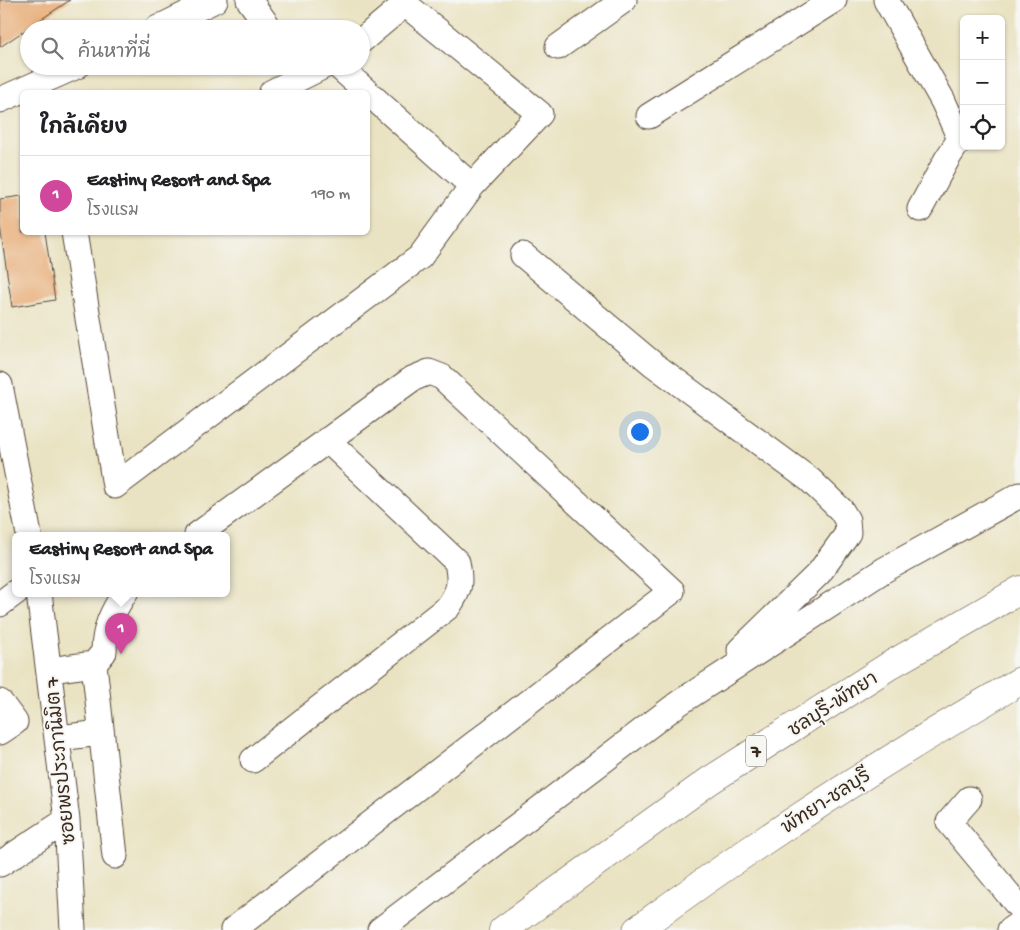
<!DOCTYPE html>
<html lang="th">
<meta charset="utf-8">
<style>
body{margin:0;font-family:"Gochi Hand","Playpen Sans Thai",sans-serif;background:#f2f2f2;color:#202124}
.controls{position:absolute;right:15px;top:15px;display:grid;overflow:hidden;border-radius:8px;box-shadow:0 1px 4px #0004}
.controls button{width:45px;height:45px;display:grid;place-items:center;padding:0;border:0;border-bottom:1px solid #e0e0e0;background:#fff;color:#202124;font:25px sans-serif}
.you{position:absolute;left:639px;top:431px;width:18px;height:18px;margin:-12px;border:4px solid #fff;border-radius:50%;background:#1a73e8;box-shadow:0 0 0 8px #1a73e833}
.badge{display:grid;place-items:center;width:32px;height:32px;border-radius:50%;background:#d1495b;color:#fff;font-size:16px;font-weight:700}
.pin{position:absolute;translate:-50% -41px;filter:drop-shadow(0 1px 2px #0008)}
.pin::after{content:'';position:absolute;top:26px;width:18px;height:15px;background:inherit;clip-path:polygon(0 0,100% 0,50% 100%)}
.popup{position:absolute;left:12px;top:532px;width:218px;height:65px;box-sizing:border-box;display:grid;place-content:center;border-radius:8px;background:#fff;filter:drop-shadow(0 1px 4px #0005);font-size:16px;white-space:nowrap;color:#757577}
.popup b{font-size:19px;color:#202124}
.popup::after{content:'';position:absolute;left:50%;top:100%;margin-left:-10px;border:10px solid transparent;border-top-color:#fff}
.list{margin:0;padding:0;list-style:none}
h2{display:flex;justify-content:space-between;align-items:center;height:65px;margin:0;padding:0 20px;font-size:21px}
h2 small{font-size:16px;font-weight:400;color:#757577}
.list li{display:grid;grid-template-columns:32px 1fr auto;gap:15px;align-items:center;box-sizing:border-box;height:80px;padding:0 20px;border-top:1px solid #e0e0e0}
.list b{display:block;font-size:19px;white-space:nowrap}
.list p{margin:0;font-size:16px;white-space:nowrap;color:#757577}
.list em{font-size:16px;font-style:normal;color:#757577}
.icon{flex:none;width:28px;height:28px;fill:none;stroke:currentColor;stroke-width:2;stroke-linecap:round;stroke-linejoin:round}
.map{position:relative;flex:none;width:1020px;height:930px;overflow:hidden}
.search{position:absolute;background:#fff;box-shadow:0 1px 4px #0004;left:20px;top:20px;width:350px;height:55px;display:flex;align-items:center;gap:12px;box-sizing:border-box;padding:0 18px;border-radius:28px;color:#757577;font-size:19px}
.panel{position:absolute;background:#fff;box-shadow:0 1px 4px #0004;left:20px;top:90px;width:350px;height:145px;border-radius:8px}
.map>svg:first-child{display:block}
.building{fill:#e7ab75}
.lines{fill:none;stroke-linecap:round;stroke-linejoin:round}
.minor-casing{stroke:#554637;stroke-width:27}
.highway-casing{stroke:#554637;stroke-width:29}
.minor{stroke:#fff;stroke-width:25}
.highway{stroke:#fff;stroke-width:28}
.labels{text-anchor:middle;stroke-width:4;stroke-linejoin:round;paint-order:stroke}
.shield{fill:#f6f6f2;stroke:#73675e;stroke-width:1}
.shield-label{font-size:18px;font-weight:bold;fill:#3b2a1e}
.street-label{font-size:19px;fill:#3b2a1e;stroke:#f6f6f2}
</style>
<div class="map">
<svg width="1020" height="930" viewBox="0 0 1020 930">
<rect width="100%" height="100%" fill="#f6f6f2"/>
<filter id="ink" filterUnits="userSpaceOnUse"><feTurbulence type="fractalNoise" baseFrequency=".02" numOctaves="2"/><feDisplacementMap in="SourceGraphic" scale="10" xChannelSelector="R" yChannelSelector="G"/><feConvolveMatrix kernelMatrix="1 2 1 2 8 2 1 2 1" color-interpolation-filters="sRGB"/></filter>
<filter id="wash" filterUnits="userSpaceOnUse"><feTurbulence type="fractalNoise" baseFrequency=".0096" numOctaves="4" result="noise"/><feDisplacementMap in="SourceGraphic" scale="20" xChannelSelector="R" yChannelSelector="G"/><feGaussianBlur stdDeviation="1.12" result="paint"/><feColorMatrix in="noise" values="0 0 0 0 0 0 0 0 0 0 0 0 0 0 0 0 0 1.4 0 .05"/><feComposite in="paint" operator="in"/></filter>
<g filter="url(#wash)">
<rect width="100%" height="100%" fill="#eae3c3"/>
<g id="blocks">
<path class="building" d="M 0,0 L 70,0 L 0,47 Z
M 22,196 L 22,232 L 45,232 L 55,300 L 12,307 L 0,226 L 0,199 Z"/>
</g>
</g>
<g filter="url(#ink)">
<use href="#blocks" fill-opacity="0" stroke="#554637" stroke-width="1"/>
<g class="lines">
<defs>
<path id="minor" d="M 249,0 L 270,29
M 886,0 L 943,101 L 960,139 L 947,159 L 920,209
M 156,29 L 215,0
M 558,47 L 624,0
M 338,66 L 472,186
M 272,92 L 324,66
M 0,100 L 77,66
M 649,116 L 834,0
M 74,232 L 115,486 L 420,257 L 472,186 L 540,114 L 405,4 L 361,41
M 523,255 L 653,364 L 810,480 L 841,510 L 847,520 L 848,533 L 819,573 L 740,650
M 0,385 L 29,535
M 197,535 L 412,379 L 429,372 L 442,377 L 672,591 L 233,930
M 39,593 L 67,820 L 73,930
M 0,604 L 16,592
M 94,664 L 115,856
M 50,670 L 94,664 L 104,652 C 104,629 112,612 125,593
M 0,702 L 15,722 L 0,732
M 58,738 L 101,733
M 253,760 L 448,607 C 460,590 461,583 457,562 L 327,440
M 969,799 L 949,822 L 1020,908
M 0,864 L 67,820
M 380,930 L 679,703 L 884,570 L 1020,495
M 1010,930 L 1020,923"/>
<path id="highway" d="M 503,930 L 709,781 L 892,664 L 1020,590
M 637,930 C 760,839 888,758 1020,681"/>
</defs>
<use href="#minor" class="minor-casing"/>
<use href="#highway" class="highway-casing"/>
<use href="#minor" class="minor"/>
<use href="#highway" class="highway"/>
</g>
</g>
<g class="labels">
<rect class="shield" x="746" y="735.5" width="20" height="31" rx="4"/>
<g class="shield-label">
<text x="756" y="757">7</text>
</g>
<g class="street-label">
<text transform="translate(832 703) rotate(-33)" y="7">ชลบุรี-พัทยา</text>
<text transform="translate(59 761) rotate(-96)" y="7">ซอยพรประภานิมิต 7</text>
<text transform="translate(825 800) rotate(-33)" y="7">พัทยา-ชลบุรี</text>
</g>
</g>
</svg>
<div class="controls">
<button>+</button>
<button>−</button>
<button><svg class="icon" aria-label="locate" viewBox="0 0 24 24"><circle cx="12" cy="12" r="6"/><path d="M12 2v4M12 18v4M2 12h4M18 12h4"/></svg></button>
</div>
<div class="you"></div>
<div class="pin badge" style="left:121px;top:654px;background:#d1479c">1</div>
<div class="popup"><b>Eastiny Resort and Spa</b>โรงแรม</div>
<div class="search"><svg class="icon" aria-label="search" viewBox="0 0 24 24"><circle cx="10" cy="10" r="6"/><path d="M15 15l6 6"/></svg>ค้นหาที่นี่</div>
<section class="panel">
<h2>ใกล้เคียง<small></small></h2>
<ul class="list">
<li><span class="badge" style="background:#d1479c">1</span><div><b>Eastiny Resort and Spa</b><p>โรงแรม</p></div><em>190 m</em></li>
</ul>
</section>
</div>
